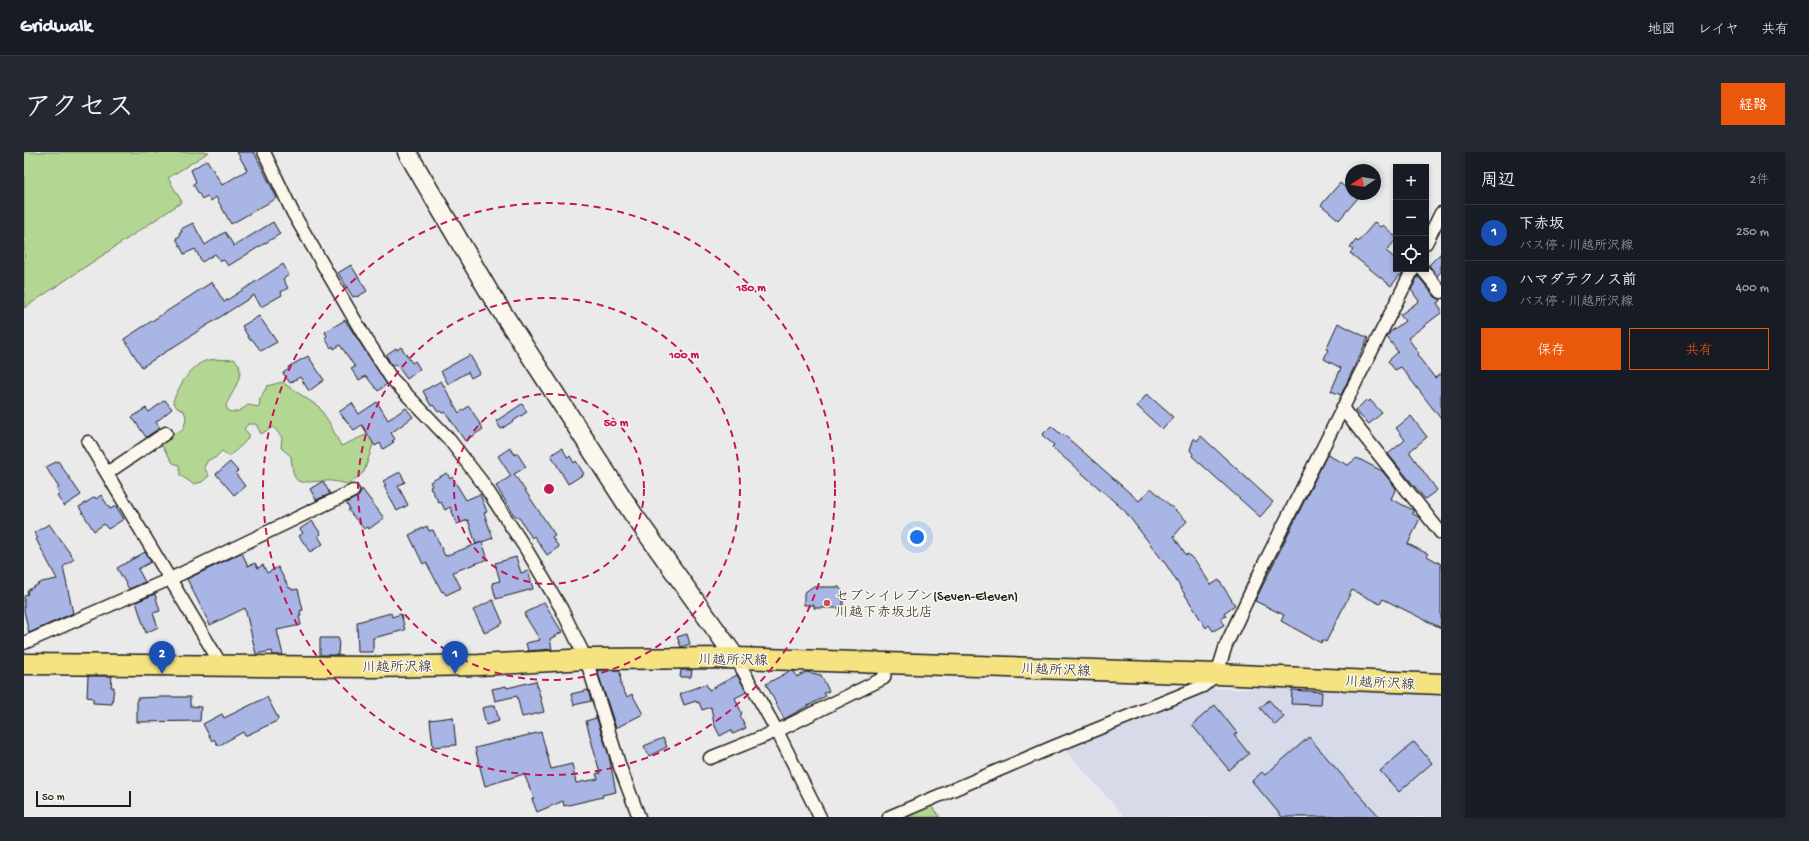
<!DOCTYPE html>
<html lang="ja">
<meta charset="utf-8">
<style>
body{margin:0;font-family:"Gochi Hand","Klee One",sans-serif;background:#242831;color:#f1f3f6}
.controls{position:absolute;right:12px;top:12px;display:grid;overflow:hidden;border-radius:0px;box-shadow:0 2px 6px #0003}
.controls button{width:36px;height:36px;display:grid;place-items:center;padding:0;border:0;border-bottom:1px solid #363941;background:#171b24;color:#f1f3f6;font:20px sans-serif}
.compass{position:absolute;left:1321px;top:12px;width:36px;height:36px;border-radius:50%;background:#171b24;box-shadow:0 2px 6px #0003;rotate:258deg}
.scale{position:absolute;left:12px;bottom:10px;width:95px;box-sizing:border-box;padding-left:4px;border:2px solid #1c1c1c;border-top:0;font-size:11px;line-height:14px;white-space:nowrap;color:#1c1c1c;-webkit-text-stroke:3px #fbf7ec;paint-order:stroke}
.you{position:absolute;left:893px;top:385px;width:14px;height:14px;margin:-10px;border:3px solid #fff;border-radius:50%;background:#1a73e8;box-shadow:0 0 0 6px #1a73e833}
.badge{display:grid;place-items:center;width:26px;height:26px;border-radius:50%;background:#ea580c;color:#fff;font-size:13px;font-weight:700}
.pin{position:absolute;translate:-50% -33px;filter:drop-shadow(0 1px 2px #0008)}
.pin::after{content:'';position:absolute;top:21px;width:14px;height:12px;background:inherit;clip-path:polygon(0 0,100% 0,50% 100%)}
.list{margin:0;padding:0;list-style:none}
h2{display:flex;justify-content:space-between;align-items:center;height:52px;margin:0;padding:0 16px;font-size:17px}
h2 small{font-size:13px;font-weight:400;color:#9ea1a6}
.list li{display:grid;grid-template-columns:26px 1fr auto;gap:12px;align-items:center;box-sizing:border-box;height:56px;padding:0 16px;border-top:1px solid #363941}
.list b{display:block;font-size:15px;white-space:nowrap}
.list p{margin:0;font-size:13px;white-space:nowrap;color:#9ea1a6}
.list em{font-size:13px;font-style:normal;color:#9ea1a6}
.actions{display:flex;gap:8px;padding:12px 16px}
.actions a{flex:1;padding:9px 0;border:1px solid #ea580c;border-radius:0px;text-align:center;font-size:14px;color:#ea580c}
.actions .main{background:#ea580c;color:#fff}
.icon{flex:none;width:22px;height:22px;fill:none;stroke:currentColor;stroke-width:2;stroke-linecap:round;stroke-linejoin:round}
.map{position:relative;flex:none;width:1417px;height:665px;overflow:hidden;border-radius:0px}
header{display:flex;align-items:center;gap:24px;box-sizing:border-box;height:56px;padding:0 20px;background:#171b24;border-bottom:1px solid #363941}
header strong{font-size:19px}
nav{display:flex;gap:22px;margin-inline-start:auto;font-size:14px}
.intro{display:flex;align-items:center;justify-content:space-between;box-sizing:border-box;height:96px;padding:0 24px}
h1{margin:0;font-size:28px}
.button{padding:10px 18px;border-radius:0px;background:#ea580c;color:#fff;font-size:14px;font-weight:700}
main{display:flex;gap:24px;padding:0 24px}
aside{flex:1;background:#171b24;border-radius:0px;box-shadow:0 2px 6px #0003}
.map>svg:first-child{display:block}
.built{fill:#d6dae9}
.green{fill:#b3d792;stroke:#687a57}
.building{fill:#a8b5e5;stroke:#1c1c1c}
.lines{fill:none;stroke-linecap:round;stroke-linejoin:round}
.street-casing{stroke:#1c1c1c;stroke-width:15}
.secondary-casing{stroke:#1c1c1c;stroke-width:21}
.primary-casing{stroke:#1c1c1c;stroke-width:23}
.street{stroke:#fbf7ec;stroke-width:12}
.secondary{stroke:#fbf7ec;stroke-width:18}
.primary{stroke:#f5e382;stroke-width:20}
.ring{fill:none;stroke:#c2185b;stroke-width:2;stroke-dasharray:7 5}
.poi-dot{fill:#d1495b;stroke:#fbf7ec;stroke-width:1.5}
.labels{text-anchor:middle;stroke-width:3;stroke-linejoin:round;paint-order:stroke}
.poi-label{font-size:14px;fill:#1c1c1c;stroke:#fbf7ec;text-anchor:start}
.street-label{font-size:14px;fill:#1c1c1c;stroke:#fbf7ec}
.centre{fill:#c2185b;stroke:#fbf7ec;stroke-width:2}
.ring-label{font-size:12px;text-anchor:middle;font-weight:bold;fill:#c2185b;stroke:#fbf7ec;stroke-width:3;stroke-linejoin:round;paint-order:stroke}
</style>
<header>
<strong>Gridwalk</strong>
<nav><a>地図</a><a>レイヤ</a><a>共有</a></nav>
</header>
<div class="intro"><h1>アクセス</h1><a class="button">経路</a></div>
<main>
<div class="map">
<svg width="1417" height="665" viewBox="0 0 1417 665">
<rect width="100%" height="100%" fill="#eaeaeb"/>
<filter id="ink" filterUnits="userSpaceOnUse"><feTurbulence type="fractalNoise" baseFrequency=".025" numOctaves="2"/><feDisplacementMap in="SourceGraphic" scale="8" xChannelSelector="R" yChannelSelector="G"/><feConvolveMatrix kernelMatrix="1 2 1 2 8 2 1 2 1" color-interpolation-filters="sRGB"/></filter>
<g filter="url(#ink)">
<path class="built" d="M 1250,535 L 1417,544 L 1417,665 L 1101,665 L 1039,596 L 1171,542 L 1195,536 L 1215,538 Z"/>
<path class="green" d="M 0,0 L 130,0 L 132,2 L 135,0 L 185,0 L 144,26 L 158,50 L 0,156 Z
M 210,207 C 225,218 208,240 202,253 L 204,259 C 212,262 217,258 224,253 L 235,255 L 236,247 L 243,234 L 258,230 L 295,255 L 305,270 L 317,294 L 346,281 L 350,289 L 340,320 L 325,332 C 317,331 308,328 300,329 C 272,330 270,336 267,304 L 257,296 L 258,285 L 249,275 L 237,282 L 232,272 L 224,272 L 220,277 L 225,282 C 223,291 212,298 205,304 L 198,299 L 191,306 L 184,308 L 180,315 L 185,324 L 178,330 L 169,332 L 156,323 L 155,313 L 149,311 L 137,292 L 140,287 L 160,277 L 162,265 L 160,259 L 153,256 L 149,249 C 155,235 167,211 185,208 C 194,206 202,209 210,207 Z
M 907,654 L 916,665 L 883,665 Z"/>
<path class="building" d="M 213,0 L 230,0 L 253,46 L 207,72 L 192,45 L 187,49 L 183,44 L 178,47 L 169,32 L 172,30 L 167,18 L 183,8 L 198,33 L 223,18 Z
M 1316,31 L 1327,40 L 1327,42 L 1334,46 L 1315,68 L 1297,53 Z
M 249,70 L 256,82 L 204,114 L 200,108 L 197,109 L 191,102 L 178,110 L 171,97 L 160,102 L 152,86 L 156,84 L 155,81 L 158,80 L 157,77 L 169,71 L 181,93 L 201,80 L 210,94 Z
M 1351,70 L 1356,75 L 1359,73 L 1372,85 L 1372,88 L 1362,99 L 1372,107 L 1372,117 L 1381,117 L 1377,124 L 1376,123 L 1367,134 L 1326,101 L 1329,98 L 1326,96 L 1332,88 L 1334,90 Z
M 1417,101 L 1417,120 L 1413,124 L 1405,113 Z
M 259,112 L 265,123 L 259,127 L 264,136 L 257,140 L 258,143 L 237,155 L 230,143 L 229,144 L 118,215 L 100,187 L 188,130 L 200,150 Z
M 327,113 L 343,139 L 333,145 L 332,144 L 329,145 L 314,121 Z
M 1394,124 L 1411,145 L 1417,148 L 1413,151 L 1417,157 L 1417,161 L 1384,186 L 1395,202 L 1393,203 L 1411,226 L 1417,221 L 1417,267 L 1377,215 L 1371,218 L 1364,209 L 1374,200 L 1363,185 L 1366,180 L 1381,169 L 1376,163 L 1395,149 L 1387,138 Z
M 235,164 L 253,190 L 237,199 L 228,187 L 226,188 L 218,174 Z
M 321,168 L 363,232 L 354,239 L 342,224 L 335,228 L 327,217 L 331,215 L 316,193 L 310,197 L 309,194 L 307,196 L 301,186 L 303,184 L 301,180 Z
M 1314,171 L 1344,186 L 1317,243 L 1307,239 L 1317,216 L 1300,207 L 1304,198 L 1302,197 Z
M 377,195 L 388,211 L 391,209 L 396,217 L 383,227 L 372,212 L 368,214 L 362,203 L 372,196 L 373,198 Z
M 446,203 L 456,221 L 447,226 L 444,220 L 424,232 L 417,219 Z
M 284,204 L 300,228 L 285,239 L 276,225 L 266,231 L 259,221 L 265,217 L 264,215 Z
M 417,229 L 435,261 L 445,254 L 459,277 L 441,289 L 421,260 L 418,261 L 416,259 L 414,260 L 409,253 L 407,254 L 399,239 Z
M 1123,242 L 1149,265 L 1138,277 L 1113,254 Z
M 141,248 L 148,257 L 132,270 L 136,276 L 122,285 L 108,265 L 122,256 L 125,260 Z
M 1342,248 L 1344,250 L 1346,248 L 1358,261 L 1345,272 L 1331,259 Z
M 353,250 L 364,268 L 382,256 L 389,265 L 367,281 L 371,287 L 368,289 L 370,290 L 359,297 L 356,291 L 351,294 L 338,273 L 330,278 L 315,260 L 328,251 L 335,262 Z
M 498,252 L 503,260 L 477,277 L 472,269 Z
M 1387,264 L 1403,285 L 1386,299 L 1386,301 L 1413,338 L 1401,347 L 1364,302 L 1381,288 L 1372,276 Z
M 1027,274 L 1038,283 L 1039,282 L 1115,349 L 1127,336 L 1163,369 L 1150,384 L 1162,403 L 1164,402 L 1173,411 L 1187,433 L 1195,428 L 1211,453 L 1200,461 L 1202,464 L 1197,467 L 1200,473 L 1189,479 L 1185,473 L 1182,476 L 1143,414 L 1100,358 L 1028,295 L 1030,293 L 1018,283 Z
M 1177,284 L 1249,350 L 1236,365 L 1168,304 L 1169,302 L 1166,298 L 1170,286 L 1173,289 Z
M 486,296 L 491,303 L 493,301 L 502,315 L 490,322 L 531,383 L 528,385 L 535,395 L 523,403 L 510,384 L 508,386 L 496,367 L 490,363 L 472,334 L 487,324 L 474,304 Z
M 538,296 L 544,306 L 546,304 L 550,311 L 552,309 L 560,322 L 544,332 L 527,303 Z
M 1303,303 L 1324,313 L 1333,306 L 1358,319 L 1372,336 L 1367,347 L 1389,358 L 1389,362 L 1396,366 L 1384,392 L 1404,402 L 1403,404 L 1417,412 L 1417,476 L 1359,447 L 1356,452 L 1328,438 L 1302,490 L 1298,488 L 1297,491 L 1257,469 L 1260,463 L 1231,449 Z
M 34,309 L 57,343 L 40,354 L 33,344 L 36,342 L 33,337 L 35,336 L 22,315 Z
M 206,310 L 214,319 L 211,321 L 221,334 L 210,343 L 192,322 Z
M 374,321 L 377,321 L 381,330 L 374,334 L 384,353 L 373,359 L 360,334 L 362,333 L 359,329 Z
M 423,321 L 426,327 L 428,325 L 442,348 L 456,342 L 463,360 L 460,361 L 469,386 L 452,392 L 444,368 L 433,372 L 426,355 L 421,358 L 417,350 L 415,351 L 406,335 L 408,334 L 406,330 Z
M 299,329 L 306,342 L 292,348 L 286,337 Z
M 338,337 L 360,366 L 345,377 L 344,375 L 340,377 L 324,358 L 326,357 L 322,351 L 335,344 Z
M 77,343 L 86,357 L 92,354 L 100,367 L 84,377 L 80,372 L 70,379 L 55,355 L 71,345 L 72,347 Z
M 288,369 L 297,382 L 294,384 L 299,392 L 286,400 L 275,384 L 279,381 L 276,377 Z
M 25,372 L 50,407 L 39,415 L 49,461 L 5,481 L 0,459 L 0,444 L 4,442 L 3,439 L 18,430 L 33,427 L 12,387 L 14,386 L 10,381 Z
M 403,374 L 405,379 L 409,378 L 421,404 L 458,390 L 464,407 L 429,420 L 437,436 L 422,443 L 419,439 L 418,440 L 402,410 L 399,412 L 385,383 Z
M 121,400 L 127,410 L 114,417 L 121,430 L 105,437 L 93,416 Z
M 218,401 L 224,414 L 231,411 L 234,416 L 239,413 L 243,421 L 254,415 L 265,436 L 267,436 L 268,438 L 274,437 L 279,458 L 276,459 L 277,464 L 275,464 L 277,473 L 253,478 L 259,503 L 249,503 L 248,499 L 232,502 L 221,456 L 186,473 L 163,427 Z
M 492,405 L 497,421 L 504,419 L 509,437 L 472,447 L 468,431 L 476,429 L 471,411 Z
M 788,435 L 815,435 L 819,440 L 819,456 L 790,456 L 790,453 L 780,453 L 780,441 Z
M 131,442 L 136,459 L 129,461 L 134,475 L 122,481 L 112,450 Z
M 469,448 L 479,471 L 461,481 L 449,458 Z
M 520,450 L 538,480 L 526,487 L 528,497 L 504,499 L 502,491 L 516,488 L 500,462 Z
M 367,461 L 368,465 L 377,462 L 381,478 L 349,486 L 349,500 L 334,500 L 333,470 Z
M 663,482 L 666,492 L 657,495 L 653,485 Z
M 296,486 L 315,486 L 314,503 L 296,503 Z
M 573,518 L 596,518 L 597,534 L 603,545 L 608,542 L 619,562 L 592,576 Z
M 657,518 L 668,518 L 667,525 L 656,525 Z
M 766,519 L 770,519 L 773,525 L 782,520 L 797,523 L 805,539 L 800,541 L 802,544 L 760,567 L 742,532 Z
M 713,523 L 723,540 L 711,546 L 718,562 L 716,563 L 722,576 L 709,582 L 707,578 L 696,584 L 690,572 L 687,555 L 678,558 L 675,550 L 673,551 L 672,549 L 660,553 L 656,542 L 682,532 L 685,538 Z
M 64,524 L 88,524 L 87,535 L 90,535 L 88,552 L 69,551 L 69,546 L 63,545 Z
M 512,529 L 520,560 L 498,565 L 493,544 L 471,549 L 468,537 L 482,534 L 483,536 Z
M 564,538 L 567,549 L 550,553 L 547,542 Z
M 1268,538 L 1298,540 L 1297,553 L 1267,552 Z
M 138,545 L 166,545 L 166,554 L 177,555 L 176,569 L 113,570 L 113,546 Z
M 243,545 L 254,566 L 253,569 L 221,584 L 219,580 L 194,594 L 190,587 L 188,589 L 179,572 L 198,562 L 200,566 Z
M 1245,548 L 1260,565 L 1251,573 L 1236,556 Z
M 471,553 L 475,569 L 462,573 L 458,556 Z
M 1191,553 L 1213,581 L 1210,583 L 1225,602 L 1205,618 L 1168,573 Z
M 572,564 L 585,604 L 592,640 L 578,643 L 579,645 L 540,654 L 539,649 L 513,660 L 508,647 L 510,646 L 500,622 L 461,634 L 451,596 L 517,580 L 527,617 L 548,612 L 552,631 L 574,627 L 572,622 L 576,621 L 562,569 L 572,566 Z
M 429,565 L 432,593 L 409,595 L 406,568 Z
M 1285,585 L 1329,636 L 1356,665 L 1258,665 L 1228,629 L 1238,620 L 1241,623 Z
M 639,586 L 643,595 L 625,604 L 620,594 Z
M 1390,590 L 1408,611 L 1375,640 L 1356,619 Z"/>
<g class="lines">
<defs>
<path id="street" d="M 240,0 L 269,61 L 339,182 L 367,226 L 424,286 L 458,330 L 502,397 L 537,456 L 562,507 L 596,615 L 615,665
M 1402,91 L 1417,61
M 1398,117 L 1417,140
M 1318,256 L 1417,381
M 64,290 L 198,514
M 83,321 L 142,281
M 0,491 L 146,427 L 329,339
M 712,506 L 753,579 L 796,665
M 686,606 L 753,579 L 860,526 L 862,512
M 865,665 L 1029,595 L 1179,534 L 1193,522 L 1202,493 L 1240,412 L 1389,117"/>
<path id="secondary" d="M 383,0 L 467,143 L 609,362 L 712,506"/>
<path id="primary" d="M 0,512 L 348,515 L 455,513 L 562,507 L 712,506 L 1193,522 L 1417,532"/>
</defs>
<use href="#street" class="street-casing"/>
<use href="#secondary" class="secondary-casing"/>
<use href="#primary" class="primary-casing"/>
<use href="#street" class="street"/>
<use href="#secondary" class="secondary"/>
<use href="#primary" class="primary"/>
</g>
</g>
<g class="ring">
<circle cx="525" cy="337" r="95"/>
<circle cx="525" cy="337" r="191"/>
<circle cx="525" cy="337" r="286"/>
</g>
<circle class="poi-dot" cx="803" cy="451" r="4"/>
<g class="labels">
<g class="poi-label">
<text x="811" y="448">セブンイレブン(Seven-Eleven)<tspan x="811" dy="16">川越下赤坂北店</tspan></text>
</g>
<g class="street-label">
<text transform="translate(709 507) rotate(1)" y="5">川越所沢線</text>
<text transform="translate(373 514) rotate(-1)" y="5">川越所沢線</text>
<text transform="translate(1032 517) rotate(2)" y="5">川越所沢線</text>
<text transform="translate(1356 530) rotate(3)" y="5">川越所沢線</text>
</g>
</g>
<circle cx="525" cy="337" r="6" class="centre"/>
<g class="ring-label">
<text x="727" y="139">150 m</text>
<text x="660" y="206">100 m</text>
<text x="592" y="274">50 m</text>
</g>
</svg>
<div class="controls">
<button>+</button>
<button>−</button>
<button><svg class="icon" aria-label="locate" viewBox="0 0 24 24"><circle cx="12" cy="12" r="6"/><path d="M12 2v4M12 18v4M2 12h4M18 12h4"/></svg></button>
</div>
<svg class="compass" viewBox="-18 -18 36 36"><path d="M0-13l5 13h-10z" fill="#e53935"/><path d="M0 13l5-13h-10z" fill="#9ea1a6"/></svg>
<div class="scale">50 m</div>
<div class="you"></div>
<div class="pin badge" style="left:431px;top:522px;background:#1a4fb4">1</div>
<div class="pin badge" style="left:138px;top:522px;background:#1a4fb4">2</div>
</div>
<aside>
<h2>周辺<small>2件</small></h2>
<ul class="list">
<li><span class="badge" style="background:#1a4fb4">1</span><div><b>下赤坂</b><p>バス停 · 川越所沢線</p></div><em>250 m</em></li>
<li><span class="badge" style="background:#1a4fb4">2</span><div><b>ハマダテクノス前</b><p>バス停 · 川越所沢線</p></div><em>400 m</em></li>
</ul>
<div class="actions"><a class="main">保存</a><a>共有</a></div>
</aside>
</main>
